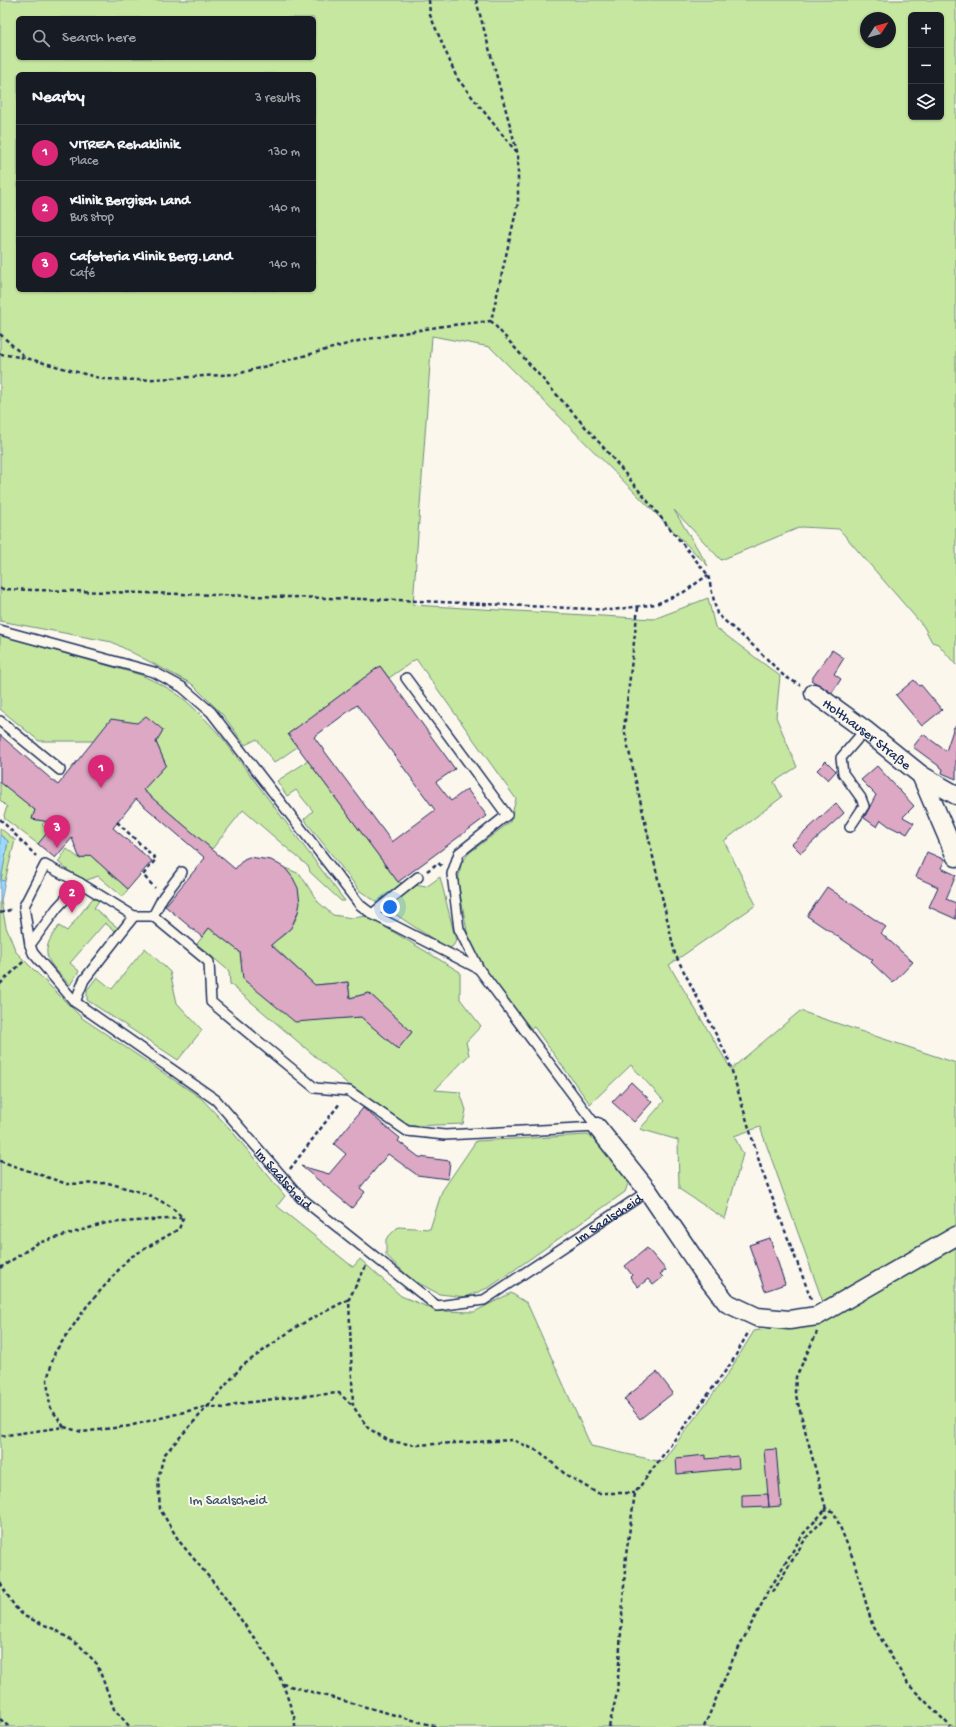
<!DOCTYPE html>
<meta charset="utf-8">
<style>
body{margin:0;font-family:"Gochi Hand",sans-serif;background:#20242c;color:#f1f3f6}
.controls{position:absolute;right:12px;top:12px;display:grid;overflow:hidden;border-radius:6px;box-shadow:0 1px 3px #0004}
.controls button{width:36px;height:36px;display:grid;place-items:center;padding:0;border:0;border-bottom:1px solid #363941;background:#171b24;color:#f1f3f6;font:20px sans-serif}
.compass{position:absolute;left:860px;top:12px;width:36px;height:36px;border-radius:50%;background:#171b24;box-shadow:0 1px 3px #0004;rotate:54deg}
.you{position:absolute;left:390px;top:907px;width:14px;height:14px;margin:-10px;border:3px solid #fff;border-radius:50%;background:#1a73e8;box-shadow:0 0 0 6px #1a73e833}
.badge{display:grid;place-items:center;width:26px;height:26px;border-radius:50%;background:#db2777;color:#fff;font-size:13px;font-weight:700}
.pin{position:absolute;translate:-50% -33px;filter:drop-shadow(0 1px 2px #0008)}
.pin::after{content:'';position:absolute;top:21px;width:14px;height:12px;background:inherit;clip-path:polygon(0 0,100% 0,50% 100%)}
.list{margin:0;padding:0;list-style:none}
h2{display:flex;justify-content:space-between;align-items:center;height:52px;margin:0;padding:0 16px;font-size:17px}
h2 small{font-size:13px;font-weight:400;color:#9ea1a6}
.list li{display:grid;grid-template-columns:26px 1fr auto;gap:12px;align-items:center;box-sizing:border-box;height:56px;padding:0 16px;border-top:1px solid #363941}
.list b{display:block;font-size:15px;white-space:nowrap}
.list p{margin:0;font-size:13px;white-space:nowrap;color:#9ea1a6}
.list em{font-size:13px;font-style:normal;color:#9ea1a6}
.icon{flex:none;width:22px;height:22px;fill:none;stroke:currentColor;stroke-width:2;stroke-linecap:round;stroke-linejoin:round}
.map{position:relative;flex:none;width:956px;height:1727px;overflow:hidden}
.search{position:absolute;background:#171b24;box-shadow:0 1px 3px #0004;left:16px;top:16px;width:300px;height:44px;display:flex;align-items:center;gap:10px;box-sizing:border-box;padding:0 14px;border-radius:6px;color:#9ea1a6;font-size:15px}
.panel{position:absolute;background:#171b24;box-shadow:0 1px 3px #0004;left:16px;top:72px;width:300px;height:220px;border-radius:6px}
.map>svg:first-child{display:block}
.green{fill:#c6e7a0;stroke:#708b7f;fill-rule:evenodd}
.water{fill:#9cd9fd;stroke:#6895bd}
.building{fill:#dca8c4;stroke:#1b2f5e;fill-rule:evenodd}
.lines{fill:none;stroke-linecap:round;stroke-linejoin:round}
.service-casing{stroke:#1b2f5e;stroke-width:12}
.minor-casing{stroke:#1b2f5e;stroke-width:21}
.path{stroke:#1b2f5e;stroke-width:2.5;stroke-dasharray:4 3;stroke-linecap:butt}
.service{stroke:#fbf7ec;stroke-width:9}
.minor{stroke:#fbf7ec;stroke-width:18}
.labels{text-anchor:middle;stroke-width:4;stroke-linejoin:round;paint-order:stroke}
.street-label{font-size:14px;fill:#1b2f5e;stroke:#fbf7ec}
.park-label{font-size:14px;fill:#3d546b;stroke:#fbf7ec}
</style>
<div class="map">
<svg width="956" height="1727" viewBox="0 0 956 1727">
<rect width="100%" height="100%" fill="#fbf7ec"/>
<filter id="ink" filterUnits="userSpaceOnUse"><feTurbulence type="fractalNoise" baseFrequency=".025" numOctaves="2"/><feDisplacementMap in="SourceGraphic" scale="8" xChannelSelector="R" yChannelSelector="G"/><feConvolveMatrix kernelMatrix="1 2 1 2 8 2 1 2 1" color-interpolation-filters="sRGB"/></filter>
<g filter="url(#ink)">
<path class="green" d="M 0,0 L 956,0 L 956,665 L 938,644 L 932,642 L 924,627 L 839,529 L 801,527 L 721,560 L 674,510 L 708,566 L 490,347 L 432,336 L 413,605 L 654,619 L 708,598 L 715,627 L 780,676 L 776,717 L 797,767 L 774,782 L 782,797 L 724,841 L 756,905 L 669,965 L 731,1069 L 800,1011 L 956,1063 L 956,1727 L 0,1727 L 0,901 L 1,901 L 6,927 L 16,952 L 82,1018 L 201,1098 L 231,1130 L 285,1196 L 277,1206 L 353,1267 L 360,1259 L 401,1296 L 438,1311 L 474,1312 L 511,1293 L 527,1303 L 591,1446 L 662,1462 L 727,1375 L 754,1331 L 829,1319 L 760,1127 L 734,1136 L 743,1154 L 725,1219 L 679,1189 L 678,1140 L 640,1129 L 664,1101 L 631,1065 L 590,1104 L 534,1027 L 528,1031 L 482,969 L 467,931 L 458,882 L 461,864 L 469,853 L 510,822 L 516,799 L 416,659 L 389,678 L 380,666 L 288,734 L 297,747 L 274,763 L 257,739 L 245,745 L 223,715 L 192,684 L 112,642 L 0,621 ZM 911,15 L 941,15 L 941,117 L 911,117 ZM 18,18 L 314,18 L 314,58 L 18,58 ZM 866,18 L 890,18 L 890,42 L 866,42 ZM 18,74 L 314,74 L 314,290 L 18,290 Z
M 0,635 L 141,675 C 156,682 172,689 185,700 C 199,712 212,726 224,740 L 345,901 L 341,901 L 310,872 L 309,867 L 243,810 L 212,849 L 143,790 L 166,765 L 156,742 L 163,730 L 137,723 L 94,741 L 39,741 L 0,709 Z
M 308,761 L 398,882 L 426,887 L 440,877 L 456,941 L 453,946 L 448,949 L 360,891 L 304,819 L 313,811 L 296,790 L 287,796 L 277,781 Z
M 0,782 L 35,810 L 32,819 L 46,821 L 42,825 L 49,831 L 38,844 L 5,819 L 4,815 L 7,807 L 0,800 Z
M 0,828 L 15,840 L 5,881 L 1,880 L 8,841 L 0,835 Z
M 67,849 L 80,859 L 90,855 L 128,889 L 123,897 L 98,876 L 82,882 L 58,862 Z
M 285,868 L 300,874 L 318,902 L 333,915 L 352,918 L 367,916 L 460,972 L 460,999 L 481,1026 L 466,1042 L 469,1055 L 435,1090 L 460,1092 L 466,1110 L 463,1124 L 411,1126 L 395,1119 L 349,1085 L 230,984 L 229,971 L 197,944 L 209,928 L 240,952 L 243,979 L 295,1021 L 361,1017 L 398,1049 L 412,1032 L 369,993 L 350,998 L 348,982 L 315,985 L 270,943 C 303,930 308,893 285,868 Z
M 93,898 L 100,899 L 94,908 L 118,928 L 115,931 L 105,923 L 70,963 L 79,971 L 70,985 C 49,962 36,955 59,926 L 67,931 Z
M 145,948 L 170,972 L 177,1003 L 202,1030 L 178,1060 L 87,1000 L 87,990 L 97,977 L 112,989 Z
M 588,1135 L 601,1142 L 629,1181 L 625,1192 L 490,1287 L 466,1297 L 439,1294 L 411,1279 L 386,1255 L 386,1239 L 398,1227 L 430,1229 L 442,1191 L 476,1141 Z"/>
<path class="water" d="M 0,835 L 8,841 L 1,880 L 5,881 L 1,901 L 0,901 Z"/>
<path class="building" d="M 832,650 L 844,658 L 834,674 L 841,679 L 832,693 L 811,680 Z
M 380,666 L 455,769 L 436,782 L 451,801 L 467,789 L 487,816 L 398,882 L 288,734 ZM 357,705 L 435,810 L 392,842 L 314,737 Z
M 914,680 L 919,686 L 921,685 L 942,710 L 922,726 L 896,695 Z
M 146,716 L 163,730 L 156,742 L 166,765 L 143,790 L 235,869 L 244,859 L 249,857 L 271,860 L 285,868 L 293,878 L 298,888 L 300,903 L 298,912 L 291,928 L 271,945 L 315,985 L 348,982 L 350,998 L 369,993 L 412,1032 L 398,1049 L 361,1017 L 295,1022 L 243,979 L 240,952 L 209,928 L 202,937 L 165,906 L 205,858 L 136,799 L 113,828 L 152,861 L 128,889 L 90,855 L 80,859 L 72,838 L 55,858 L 38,844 L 55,823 L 32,819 L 35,810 L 0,782 L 0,735 L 58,785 L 111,719 L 137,723 Z
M 954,727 L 956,727 L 956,779 L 942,773 L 943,769 L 913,747 L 923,734 L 946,751 Z
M 826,761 L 836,771 L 828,780 L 817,770 Z
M 877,766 L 914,806 L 903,817 L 914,823 L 907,834 L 900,830 L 899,831 L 889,826 L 881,820 L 877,827 L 864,818 L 876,795 L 861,780 Z
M 836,803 L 844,813 L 801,853 L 792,844 Z
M 927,852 L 945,860 L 941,868 L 956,875 L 946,899 L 956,903 L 956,919 L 929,907 L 938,887 L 916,877 Z
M 827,887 L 886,927 L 881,933 L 913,962 L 893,983 L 871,962 L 873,960 L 807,916 Z
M 631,1082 L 652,1102 L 634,1122 L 612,1102 Z
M 363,1108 L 400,1138 L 398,1141 L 419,1157 L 450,1161 L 448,1179 L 417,1175 L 388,1154 L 360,1188 L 365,1192 L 352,1208 L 301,1166 L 329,1174 L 346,1154 L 334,1144 Z
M 770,1238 L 785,1284 L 765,1291 L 749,1245 Z
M 647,1248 L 666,1270 L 660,1274 L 663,1277 L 653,1285 L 648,1279 L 638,1287 L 630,1277 L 632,1275 L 625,1266 Z
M 657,1372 L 673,1393 L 640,1419 L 624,1399 Z
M 776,1449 L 781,1506 L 769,1507 L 764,1450 Z
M 706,1455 L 706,1459 L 738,1456 L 739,1468 L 677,1474 L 676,1458 Z
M 768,1494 L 769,1507 L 742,1508 L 742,1495 Z"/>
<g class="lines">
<defs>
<g id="service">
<path d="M 0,630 L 154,672 L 182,687 L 211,712 L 360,905 L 372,914 L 479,969"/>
<path d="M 406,678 L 507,815 L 459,853 L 452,874 L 459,929 L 479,969 L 597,1127"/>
<path d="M 0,721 L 60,770"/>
<path d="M 850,827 L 864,806 L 861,798 L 843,773 L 841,758 L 865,730"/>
<path d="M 372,914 L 418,877"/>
<path d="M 153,916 L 163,897 L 182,872"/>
<path d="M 30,945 L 57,908 L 80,883"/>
<path d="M 75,1002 L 84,980 L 134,916"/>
<path id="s1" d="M 597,1127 L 445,1135 L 407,1131 L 349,1091 L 315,1088 L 211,1002 L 209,962 L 153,916 L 134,916 L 80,883 L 45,865 L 24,906 L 30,945 L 33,953 L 75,1002 L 216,1100 L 301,1198 L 437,1306 L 484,1300 L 648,1191"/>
</g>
<g id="minor">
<path id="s2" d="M 814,693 L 865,730 L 921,775 L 956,857"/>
<path d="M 921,775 L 956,795"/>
<path d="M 597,1127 L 648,1191 L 705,1275 L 727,1303 L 757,1317 L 789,1320 L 817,1316 L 956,1236"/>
</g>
</defs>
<use href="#service" class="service-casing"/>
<use href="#minor" class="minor-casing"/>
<path class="path" d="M 429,0 L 430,15 L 457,78 L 517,153
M 476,0 L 518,155 L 518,203 L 491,321 L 605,449 L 708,575 L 717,614 L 757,649 L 784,676 L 800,685
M 0,334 L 25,357
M 0,354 L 26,358 L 103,379 L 139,380 L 237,374 L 362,340 L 443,326 L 491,321
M 0,589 L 398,600 L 612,610 L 656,604 L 684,592 L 708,575
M 638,607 L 624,729 L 675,954 L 728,1058 L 762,1171 L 812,1301
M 0,819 L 36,856
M 117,822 L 156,859 L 143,875 L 155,888
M 427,871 L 438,863 L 442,866
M 0,913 L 13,909
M 0,984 L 24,961
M 0,1161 L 67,1184 L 108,1183 L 147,1194 L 170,1206 L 183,1218 L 179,1229 L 129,1258 L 87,1306 L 55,1352 L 47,1380 L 50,1407 L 64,1427 L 0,1436
M 290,1169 L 340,1103
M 366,1266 L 349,1299 L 353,1406 L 368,1428 L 389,1441 L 415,1445 L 513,1440 L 540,1452 L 565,1474 L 597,1493 L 635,1493
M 0,1268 L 38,1243 L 106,1223 L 182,1218
M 64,1427 L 82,1432 L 129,1426 L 208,1406 L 242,1366 L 296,1327 L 349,1299
M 0,1583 L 15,1607 L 24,1616 L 56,1630 L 81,1647 L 97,1664 L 114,1709 L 130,1727
M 773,1592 L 806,1538 L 827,1516 L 826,1509 L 834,1512 L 854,1561 L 872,1624 L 908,1684 L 951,1727
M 283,1684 L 438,1727
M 0,1719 L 9,1727
M 295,1727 L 295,1720 L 283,1684 L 268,1657 L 218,1588 L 179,1541 L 160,1509 L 158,1479 L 164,1455 L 208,1406 L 224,1408 L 236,1404 L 290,1397 L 339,1393 L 353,1406
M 609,1727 L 617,1693 L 626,1555 L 635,1493 L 732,1362 L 749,1331
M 704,1727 L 733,1659 L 768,1592 L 803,1534 L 826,1509 L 795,1392 L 796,1377 L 817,1332"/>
<use href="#service" class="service"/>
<use href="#minor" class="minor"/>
</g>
</g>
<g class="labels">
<g class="street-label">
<text dy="5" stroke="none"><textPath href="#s2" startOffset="67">Holthauser Straße</textPath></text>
<text dy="5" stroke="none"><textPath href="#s1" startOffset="1098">Im Saalscheid</textPath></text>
<text dy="5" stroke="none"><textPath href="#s1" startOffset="1494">Im Saalscheid</textPath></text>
</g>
<g class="park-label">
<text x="228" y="1504">Im Saalscheid</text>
</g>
</g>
</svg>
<div class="controls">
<button>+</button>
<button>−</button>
<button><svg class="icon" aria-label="layers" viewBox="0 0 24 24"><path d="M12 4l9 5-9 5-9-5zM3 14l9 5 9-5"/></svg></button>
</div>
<svg class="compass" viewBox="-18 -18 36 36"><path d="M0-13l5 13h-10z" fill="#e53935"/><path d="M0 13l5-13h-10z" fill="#9ea1a6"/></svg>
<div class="you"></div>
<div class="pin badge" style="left:101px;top:788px">1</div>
<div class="pin badge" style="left:72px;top:913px">2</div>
<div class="pin badge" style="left:57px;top:848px">3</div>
<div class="search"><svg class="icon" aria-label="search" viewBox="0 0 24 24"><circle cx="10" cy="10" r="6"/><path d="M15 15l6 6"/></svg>Search here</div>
<section class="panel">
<h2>Nearby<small>3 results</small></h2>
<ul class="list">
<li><span class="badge">1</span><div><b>VITREA Rehaklinik</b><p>Place</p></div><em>130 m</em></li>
<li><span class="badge">2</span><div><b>Klinik Bergisch Land</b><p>Bus stop</p></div><em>140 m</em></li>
<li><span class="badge">3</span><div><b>Cafeteria Klinik Berg.Land</b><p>Café</p></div><em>140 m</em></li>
</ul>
</section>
</div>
